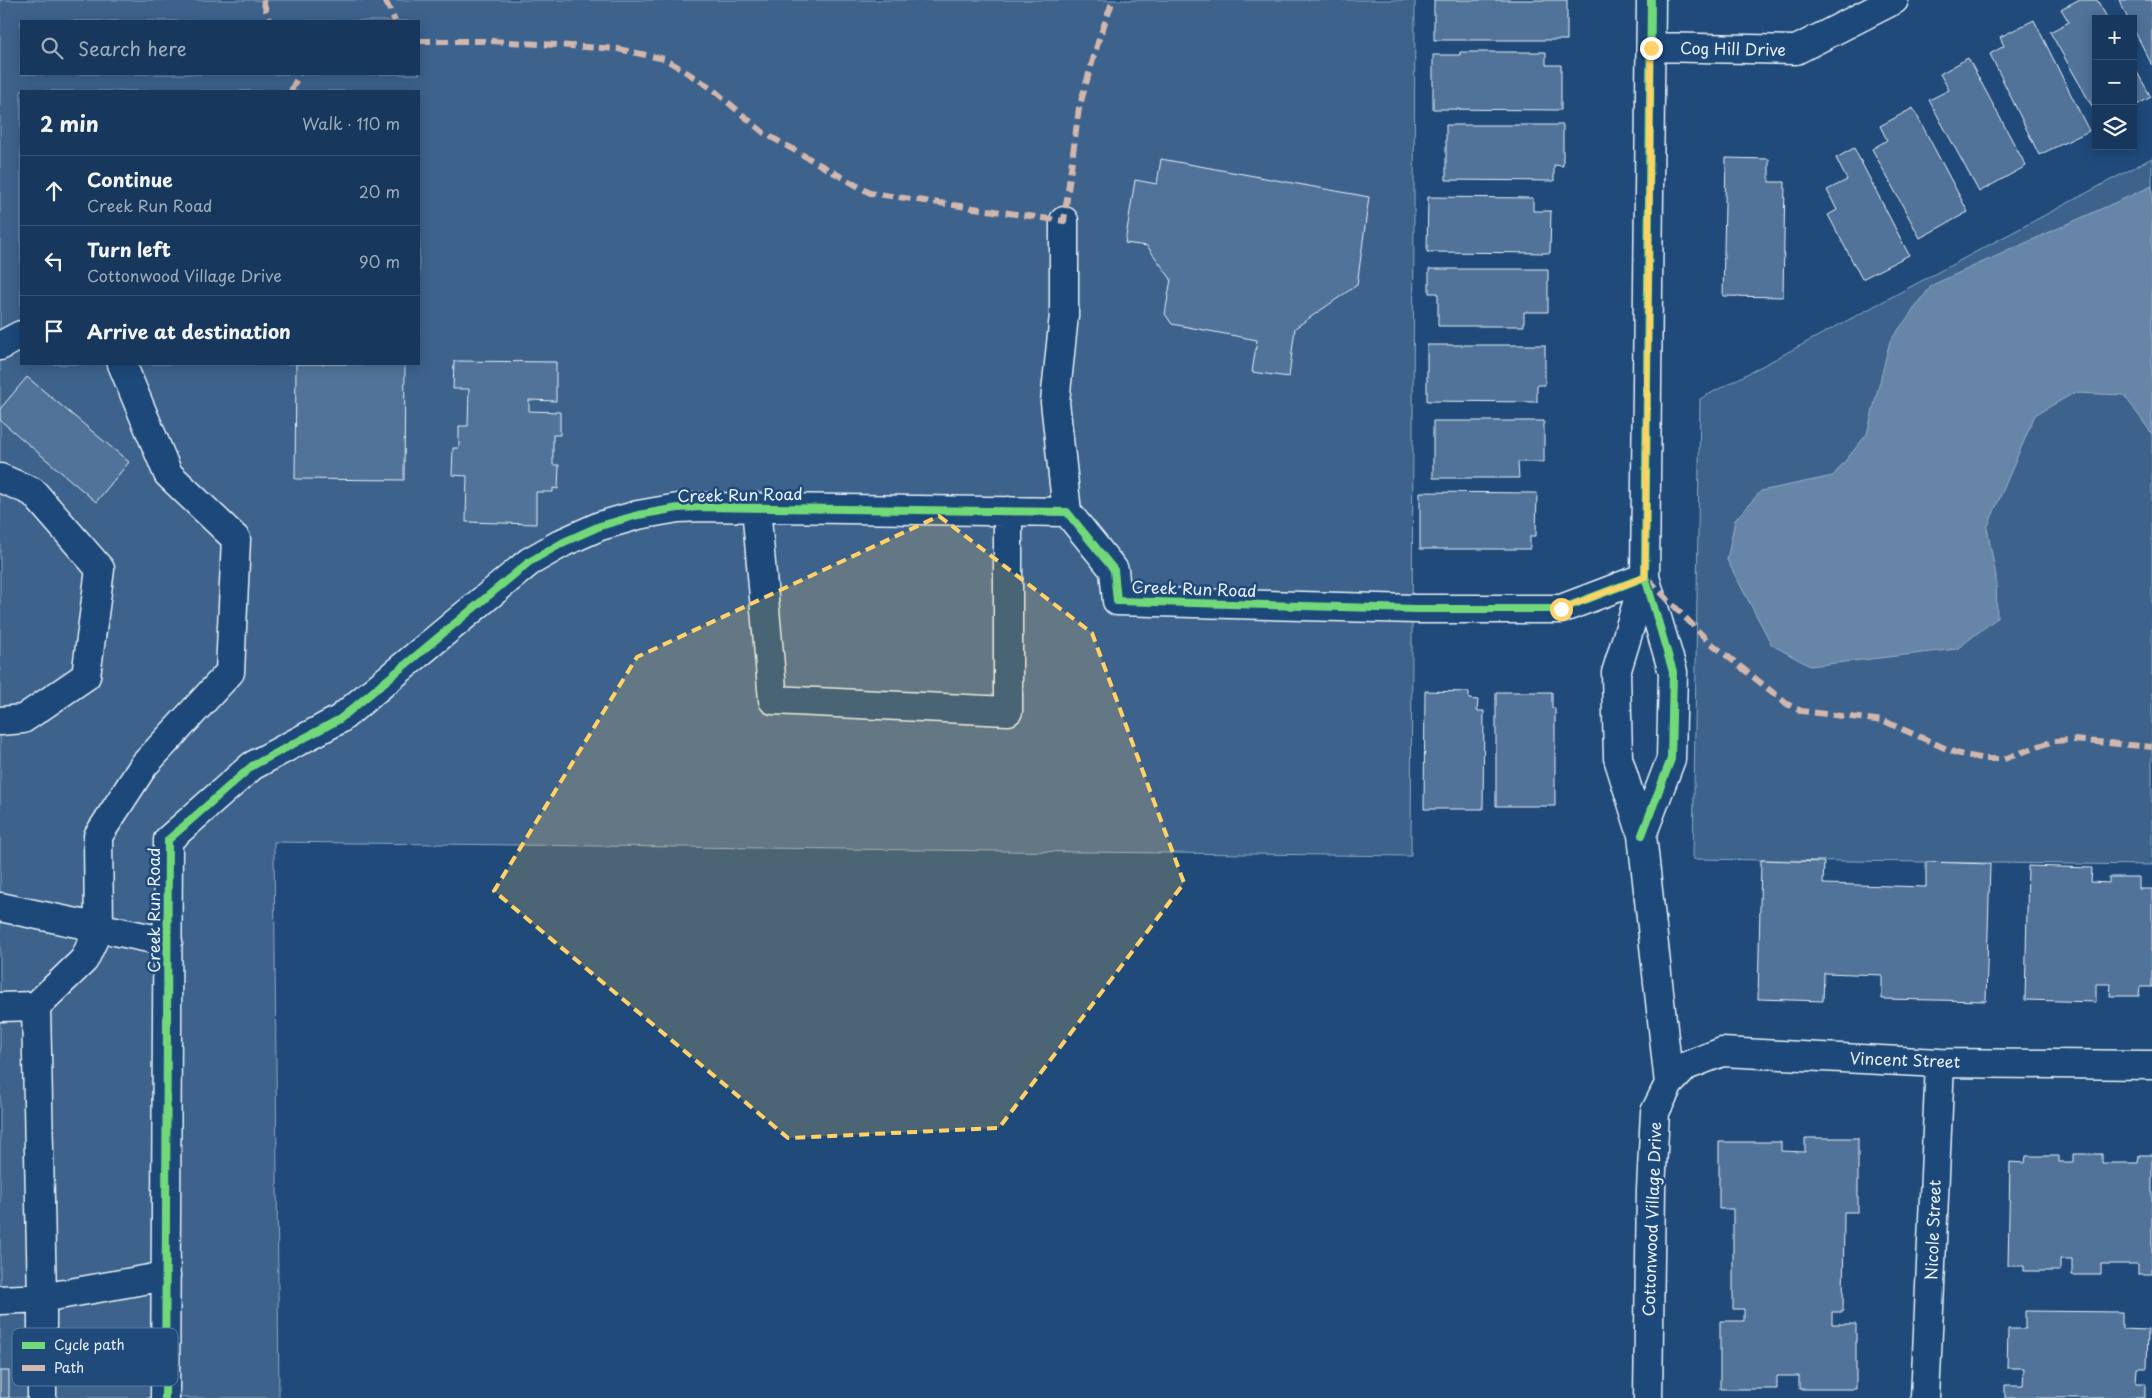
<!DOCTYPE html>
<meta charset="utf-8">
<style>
body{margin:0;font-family:"Playpen Sans",sans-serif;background:#244365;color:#f1f3f6}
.controls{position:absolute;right:15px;top:15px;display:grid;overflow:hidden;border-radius:0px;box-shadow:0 2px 12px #0003}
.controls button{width:45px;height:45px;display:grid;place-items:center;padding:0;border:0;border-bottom:1px solid #365272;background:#17385c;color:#f1f3f6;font:25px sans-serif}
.stop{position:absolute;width:15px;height:15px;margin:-11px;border:4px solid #ffd166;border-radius:50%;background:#fff}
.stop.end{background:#ffd166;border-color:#fff;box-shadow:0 1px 5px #0008}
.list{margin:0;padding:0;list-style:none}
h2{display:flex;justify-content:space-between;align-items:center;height:65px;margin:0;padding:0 20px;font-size:21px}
h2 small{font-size:16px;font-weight:400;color:#9eacbb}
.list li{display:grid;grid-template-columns:32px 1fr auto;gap:15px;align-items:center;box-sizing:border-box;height:70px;padding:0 20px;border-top:1px solid #365272}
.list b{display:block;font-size:19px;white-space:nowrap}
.list p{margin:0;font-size:16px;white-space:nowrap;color:#9eacbb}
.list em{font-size:16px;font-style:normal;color:#9eacbb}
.icon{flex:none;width:28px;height:28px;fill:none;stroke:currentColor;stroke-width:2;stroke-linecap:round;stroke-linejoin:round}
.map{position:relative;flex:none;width:2152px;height:1398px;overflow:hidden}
.search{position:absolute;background:#17385c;box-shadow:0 2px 12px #0003;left:20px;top:20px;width:400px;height:55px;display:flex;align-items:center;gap:12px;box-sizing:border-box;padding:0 18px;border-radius:0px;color:#9eacbb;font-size:19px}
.panel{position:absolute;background:#17385c;box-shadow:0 2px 12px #0003;left:20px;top:90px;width:400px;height:275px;border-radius:0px}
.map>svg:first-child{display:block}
.green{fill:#3c628c;stroke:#92aac2;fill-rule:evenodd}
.water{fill:#6685a7;stroke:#9ab0c7}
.building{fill:#517399;stroke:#e8f1f8}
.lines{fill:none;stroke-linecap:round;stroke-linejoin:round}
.minor-casing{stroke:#e8f1f8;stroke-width:31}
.minor{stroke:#1f4a7a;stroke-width:28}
.quiet{stroke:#d1b7ad;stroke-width:6;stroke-dasharray:12 6;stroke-linecap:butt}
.cycleway-casing{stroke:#1f4a7a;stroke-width:11}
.cycleway{stroke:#71d979;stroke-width:8}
.route{stroke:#ffd166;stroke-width:6}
.marked{fill:#ffd166;fill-opacity:0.2;stroke:#ffd166;stroke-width:4;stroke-dasharray:10 6;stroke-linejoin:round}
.labels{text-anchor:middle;stroke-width:5;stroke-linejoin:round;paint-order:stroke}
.street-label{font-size:16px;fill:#e8f1f8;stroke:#1f4a7a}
.key{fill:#1f4a7a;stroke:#5b7ca0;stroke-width:1}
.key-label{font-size:14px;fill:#e8f1f8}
</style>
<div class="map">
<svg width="2152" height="1398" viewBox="0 0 2152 1398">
<rect width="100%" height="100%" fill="#1f4a7a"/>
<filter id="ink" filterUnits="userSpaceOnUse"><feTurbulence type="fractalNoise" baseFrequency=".02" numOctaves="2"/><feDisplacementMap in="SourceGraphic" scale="10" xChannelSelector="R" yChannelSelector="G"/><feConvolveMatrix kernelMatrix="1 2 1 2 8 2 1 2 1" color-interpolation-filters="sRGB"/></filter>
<g filter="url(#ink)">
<path class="green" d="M 0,0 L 1415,0 L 1411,856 L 274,842 L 279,1398 L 0,1398 ZM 21,21 L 419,21 L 419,74 L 21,74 ZM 21,91 L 419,91 L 419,364 L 21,364 Z
M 2152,158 L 2152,865 L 1693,859 L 1700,399 Z"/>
<path class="water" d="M 2152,186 L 2152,434 L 2124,395 L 2074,393 L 2035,415 L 1987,528 L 1996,576 L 1997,618 L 1957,649 L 1810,666 L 1772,645 L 1727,560 L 1735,520 L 1761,491 L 1833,476 L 1867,434 L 1890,341 L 1932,285 Z"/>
<path class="building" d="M 1434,0 L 1567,0 L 1567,40 L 1434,40 Z
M 2078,0 L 2097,0 L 2108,19 L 2096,19 L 2096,113 L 2050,32 L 2069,22 L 2061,9 Z
M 2119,0 L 2152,0 L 2152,65 L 2133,28 L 2133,19 L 2128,19 Z
M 2034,20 L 2089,131 L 2039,155 L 1990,54 L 2004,46 L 2000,37 Z
M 1460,52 L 1546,52 L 1546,65 L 1561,65 L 1561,110 L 1433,109 L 1433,55 L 1460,55 Z
M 1968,58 L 2026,166 L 1979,192 L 1929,100 L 1949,90 L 1940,74 Z
M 2133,65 L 2151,97 L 2133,107 Z
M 1913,108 L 1968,212 L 1920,238 L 1872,149 L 1887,140 L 1880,126 Z
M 1446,125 L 1563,125 L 1563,166 L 1554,165 L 1554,181 L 1446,180 Z
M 1854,148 L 1909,255 L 1862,279 L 1828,215 L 1837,210 L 1827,190 L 1847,180 L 1836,158 Z
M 1726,158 L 1769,159 L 1769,182 L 1785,182 L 1783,297 L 1723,296 Z
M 1161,159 L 1369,197 L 1357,285 L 1295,328 L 1289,377 L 1252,372 L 1257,340 L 1172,324 L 1165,314 L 1171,279 L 1147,246 L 1125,243 L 1135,180 L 1157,184 Z
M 1428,197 L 1533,198 L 1533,211 L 1551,211 L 1550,253 L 1427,252 Z
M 1429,269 L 1548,269 L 1548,312 L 1524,312 L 1524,326 L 1438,326 L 1438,293 L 1429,293 Z
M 1427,345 L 1545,345 L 1545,385 L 1537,385 L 1537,402 L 1427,401 Z
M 454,361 L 556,362 L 556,401 L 529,400 L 529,411 L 560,412 L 560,435 L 553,435 L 553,465 L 559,465 L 558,489 L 553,488 L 553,492 L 536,492 L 536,524 L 466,522 L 467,476 L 452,475 L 453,448 L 459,448 L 459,426 L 468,426 L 469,389 L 453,389 Z
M 296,364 L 405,364 L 404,480 L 295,479 Z
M 27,377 L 129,462 L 96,502 L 0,420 L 0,409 Z
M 1433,421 L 1544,421 L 1544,462 L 1518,462 L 1519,478 L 1433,478 Z
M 1420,492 L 1537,493 L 1536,536 L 1530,536 L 1530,549 L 1420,549 Z
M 1425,691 L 1469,692 L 1469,699 L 1478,700 L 1477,711 L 1484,711 L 1483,809 L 1424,809 Z
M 1496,692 L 1552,692 L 1552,708 L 1555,708 L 1555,806 L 1496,806 Z
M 1761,860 L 1824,862 L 1823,884 L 1926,887 L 1926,862 L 1990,864 L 1986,1001 L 1882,999 L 1882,975 L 1824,973 L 1823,1001 L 1758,999 Z
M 2028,866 L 2092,868 L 2091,882 L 2109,883 L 2109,877 L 2139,877 L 2139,889 L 2152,889 L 2152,987 L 2140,987 L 2139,996 L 2110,996 L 2111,984 L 2096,984 L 2096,1002 L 2025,1000 Z
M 1805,1138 L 1858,1138 L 1858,1212 L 1844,1212 L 1843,1312 L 1832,1312 L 1832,1324 L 1856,1324 L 1856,1389 L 1799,1389 L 1799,1376 L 1777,1376 L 1777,1389 L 1720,1389 L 1720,1321 L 1744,1321 L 1744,1309 L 1733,1309 L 1733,1209 L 1719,1209 L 1719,1142 L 1781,1142 L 1781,1151 L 1805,1152 Z
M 2073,1154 L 2102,1154 L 2102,1163 L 2138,1163 L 2139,1155 L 2152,1155 L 2152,1274 L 2138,1274 L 2138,1264 L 2101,1264 L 2101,1275 L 2072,1275 L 2072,1259 L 2060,1259 L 2060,1271 L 2024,1271 L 2024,1266 L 2008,1266 L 2010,1162 L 2025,1163 L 2026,1156 L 2059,1156 L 2059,1162 L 2073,1162 Z
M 2025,1311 L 2122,1312 L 2122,1329 L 2148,1330 L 2147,1368 L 2137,1368 L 2136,1383 L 2145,1383 L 2145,1398 L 2005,1398 L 2005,1385 L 2023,1385 L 2024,1368 L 2007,1368 L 2008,1329 L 2025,1329 Z
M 0,1371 L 9,1371 L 9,1398 L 0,1398 Z"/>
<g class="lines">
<defs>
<path id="minor" d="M 1651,47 L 1796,50 L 1894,0
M 1064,221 L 1064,315 L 1055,402 L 1067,512
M 0,346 L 21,335
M 0,478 L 33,492 L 100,569 L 86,676 L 23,719 L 0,721
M 756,507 L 773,700 L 1008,711 L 1008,511
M 1645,577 L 1616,673 L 1618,758 L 1642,835 L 1669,1084 L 1655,1112 L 1651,1189 L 1648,1398
M 1642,835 L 1671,759 L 1673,672 L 1645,577 L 1651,0
M 0,907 L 168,942
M 36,1006 L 84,960 L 99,928 L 98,836 L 144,765 L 230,672 L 236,539 L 168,474 L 122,364
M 0,1007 L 36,1006 L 42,1298 L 0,1300
M 1669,1084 L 1686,1066 L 1722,1052 L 1940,1063 L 2152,1065
M 42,1398 L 42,1298 L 166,1276
M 165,1398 L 168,840 L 252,766 L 340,719 L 529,562 L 564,542 L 600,526 L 638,515 L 678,508 L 703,507 L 1067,512 L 1114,570 L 1117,601 L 1416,609 L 1561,609 L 1645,577
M 1925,1398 L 1940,1063"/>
</defs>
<use href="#minor" class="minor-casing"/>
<use href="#minor" class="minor"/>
<path class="quiet" d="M 263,0 L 269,21
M 385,0 L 395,21
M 419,41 L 492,41 L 618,49 L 665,59 L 710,87 L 764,133 L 870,193 L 1064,221 L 1079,108 L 1099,39 L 1113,0
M 291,91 L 299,74
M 1648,579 L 1706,639 L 1787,704 L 1801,711 L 1884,721 L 1956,753 L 1984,759 L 2004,759 L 2053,741 L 2074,740 L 2152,747"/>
<defs>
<path id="cycleway" d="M 1642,835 L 1671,759 L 1673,672 L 1645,577 L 1651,0
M 165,1398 L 168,840 L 252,766 L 340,719 L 529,562 L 564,542 L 600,526 L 638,515 L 678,508 L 703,507 L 1067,512 L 1114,570 L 1117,601 L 1416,609 L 1561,609 L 1645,577"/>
</defs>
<use href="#cycleway" class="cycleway-casing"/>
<use href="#cycleway" class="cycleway"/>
</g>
</g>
<g class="lines" filter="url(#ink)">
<path class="route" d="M 1561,609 L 1645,577 L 1651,48"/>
</g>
<path class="marked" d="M 939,516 L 1092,633 L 1184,883 L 999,1128 L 788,1138 L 494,891 L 637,657 Z"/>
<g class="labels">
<g class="street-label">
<text transform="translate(1733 49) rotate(1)" y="6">Cog Hill Drive</text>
<text transform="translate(740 495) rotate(-1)" y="6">Creek Run Road</text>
<text transform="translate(1194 589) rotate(2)" y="6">Creek Run Road</text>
<text transform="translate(154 910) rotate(-90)" y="6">Creek Run Road</text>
<text transform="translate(1905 1060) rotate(2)" y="6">Vincent Street</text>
<text transform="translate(1652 1219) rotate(-88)" y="6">Cottonwood Village Drive</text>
<text transform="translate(1933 1230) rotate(-88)" y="6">Nicole Street</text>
</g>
</g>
<rect x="12" y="1328" width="166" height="58" rx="8" class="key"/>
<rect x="22" y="1342" width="23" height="7" fill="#71d979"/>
<rect x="22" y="1365" width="23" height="6" fill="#d1b7ad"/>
<g class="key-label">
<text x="54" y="1350">Cycle path</text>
<text x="54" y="1373">Path</text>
</g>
</svg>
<div class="controls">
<button>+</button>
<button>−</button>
<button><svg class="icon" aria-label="layers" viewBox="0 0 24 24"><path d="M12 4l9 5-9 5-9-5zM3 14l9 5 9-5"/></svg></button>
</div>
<div class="stop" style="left:1561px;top:609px"></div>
<div class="stop end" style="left:1651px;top:48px"></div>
<div class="search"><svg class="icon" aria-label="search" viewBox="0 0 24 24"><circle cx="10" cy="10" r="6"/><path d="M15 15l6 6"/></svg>Search here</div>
<section class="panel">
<h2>2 min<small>Walk · 110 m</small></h2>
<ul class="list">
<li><svg class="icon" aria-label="ahead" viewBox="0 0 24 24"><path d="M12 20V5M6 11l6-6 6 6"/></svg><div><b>Continue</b><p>Creek Run Road</p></div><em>20 m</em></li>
<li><svg class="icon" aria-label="left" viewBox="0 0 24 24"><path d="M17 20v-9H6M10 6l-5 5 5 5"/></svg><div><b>Turn left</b><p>Cottonwood Village Drive</p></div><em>90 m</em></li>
<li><svg class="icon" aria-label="arrive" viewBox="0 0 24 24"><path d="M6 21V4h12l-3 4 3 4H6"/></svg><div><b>Arrive at destination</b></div></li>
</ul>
</section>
</div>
